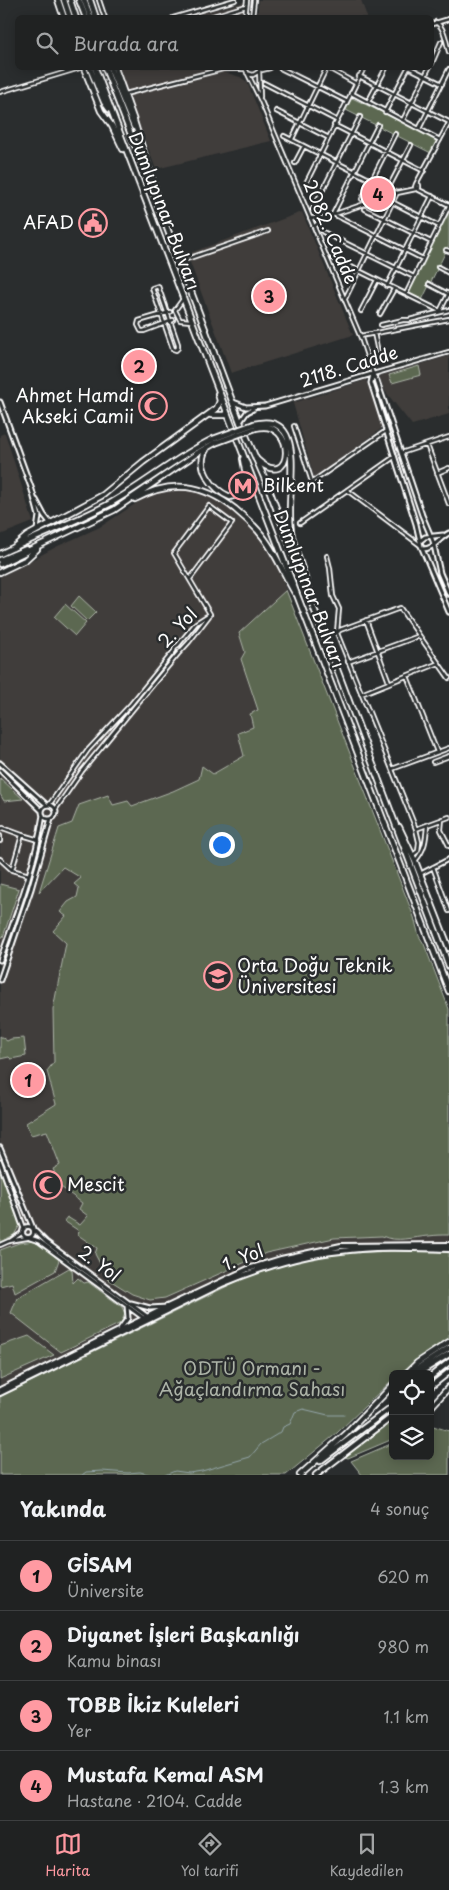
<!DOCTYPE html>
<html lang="tr">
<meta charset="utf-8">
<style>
body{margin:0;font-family:"Playpen Sans",sans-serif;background:#282a2a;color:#f1f3f6}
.controls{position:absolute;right:15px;bottom:15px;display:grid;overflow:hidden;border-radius:8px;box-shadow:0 2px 12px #0003}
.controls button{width:45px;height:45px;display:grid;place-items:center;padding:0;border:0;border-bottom:1px solid #3d3f40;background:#202222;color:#f1f3f6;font:25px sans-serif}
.you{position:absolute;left:221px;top:844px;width:18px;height:18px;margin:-12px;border:4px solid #fff;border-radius:50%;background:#1a73e8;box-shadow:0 0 0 8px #1a73e833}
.badge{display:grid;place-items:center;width:32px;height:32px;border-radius:50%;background:#ff9aa2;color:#111;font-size:16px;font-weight:700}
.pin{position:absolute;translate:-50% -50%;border:2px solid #fff;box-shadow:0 1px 5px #0006}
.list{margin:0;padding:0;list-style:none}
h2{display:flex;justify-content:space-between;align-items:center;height:65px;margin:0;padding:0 20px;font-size:21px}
h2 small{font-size:16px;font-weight:400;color:#a2a4a5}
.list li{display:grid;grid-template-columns:32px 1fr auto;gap:15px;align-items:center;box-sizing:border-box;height:70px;padding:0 20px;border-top:1px solid #3d3f40}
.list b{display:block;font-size:19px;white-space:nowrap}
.list p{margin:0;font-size:16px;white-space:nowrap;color:#a2a4a5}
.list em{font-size:16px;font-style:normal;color:#a2a4a5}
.icon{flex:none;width:28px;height:28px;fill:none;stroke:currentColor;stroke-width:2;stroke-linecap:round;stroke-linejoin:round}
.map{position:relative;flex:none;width:449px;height:1475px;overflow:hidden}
.search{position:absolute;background:#202222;box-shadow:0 2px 12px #0003;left:15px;right:15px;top:15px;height:55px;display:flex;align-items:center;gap:12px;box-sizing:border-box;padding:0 18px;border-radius:8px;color:#a2a4a5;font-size:19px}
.sheet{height:345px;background:#202222}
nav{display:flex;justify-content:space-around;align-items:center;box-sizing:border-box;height:70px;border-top:1px solid #3d3f40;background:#202222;font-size:14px;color:#a2a4a5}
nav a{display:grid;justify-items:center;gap:2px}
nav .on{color:#ff9aa2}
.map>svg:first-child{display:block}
.built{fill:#403d3b}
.green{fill:#5b6851;stroke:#adb4a8}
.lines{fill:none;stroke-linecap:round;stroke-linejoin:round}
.stream{stroke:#95a6aa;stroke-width:1}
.minor-casing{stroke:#fff;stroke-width:6}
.tertiary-casing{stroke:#fff;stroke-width:7}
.secondary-casing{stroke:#fff;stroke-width:8}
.primary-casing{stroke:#fff;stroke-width:8}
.trunk-casing{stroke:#fff;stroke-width:8}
.minor{stroke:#2a2d2e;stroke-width:2.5}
.tertiary{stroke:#2a2d2e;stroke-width:3}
.secondary{stroke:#2a2d2e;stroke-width:4}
.primary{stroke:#2a2d2e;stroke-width:4.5}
.trunk{stroke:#2a2d2e;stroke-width:4.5}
.primary-bridge-casing{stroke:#fff;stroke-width:8;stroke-linecap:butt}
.primary-bridge{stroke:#2a2d2e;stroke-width:4.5}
.labels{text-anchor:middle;stroke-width:5;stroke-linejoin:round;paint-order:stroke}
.street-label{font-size:18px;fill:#fff;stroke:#2a2d2e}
.poi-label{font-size:18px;fill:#fff;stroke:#2a2d2e;text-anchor:start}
.park-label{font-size:18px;fill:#adb4a8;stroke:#2a2d2e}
</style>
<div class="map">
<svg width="449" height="1475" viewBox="0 0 449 1475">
<rect width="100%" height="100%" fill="#2a2d2e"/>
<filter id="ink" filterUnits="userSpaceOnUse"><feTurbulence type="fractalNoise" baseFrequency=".02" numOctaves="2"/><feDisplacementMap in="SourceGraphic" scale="10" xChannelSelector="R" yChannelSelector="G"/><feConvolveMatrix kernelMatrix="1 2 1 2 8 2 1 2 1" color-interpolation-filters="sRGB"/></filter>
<g filter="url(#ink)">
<path class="built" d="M 258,0 L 361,0 L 367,17 L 258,17 Z
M 245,2 L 243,17 L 187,17 Z
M 118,68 L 221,68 L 126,92 Z
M 224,72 L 240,77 L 247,82 L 271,141 L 156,169 L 128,96 Z
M 302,212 L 353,335 L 231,373 L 187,254 Z
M 449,356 L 449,414 L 412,425 L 385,391 L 379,376 Z
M 366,380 L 382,425 L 381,429 L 332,466 L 314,477 L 293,403 Z
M 5,433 L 33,522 L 0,535 L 0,435 Z
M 172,490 L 190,490 L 201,492 L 225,505 L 249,524 L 269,548 L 286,588 L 414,917 L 419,936 L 424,944 L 449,1009 L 449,1338 L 427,1352 L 399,1374 L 393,1374 L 393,1379 L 337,1433 L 286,1475 L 0,1475 L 0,577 L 56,547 L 100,527 L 152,493 Z"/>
<path class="green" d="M 352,98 L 440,140 L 433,154 L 346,110 Z
M 449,206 L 449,245 L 421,302 L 406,294 Z
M 419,366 L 421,375 L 392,383 L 389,375 Z
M 286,590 L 414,917 L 419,936 L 424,944 L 449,1009 L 449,1235 C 442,1235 436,1235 429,1236 C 414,1237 397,1243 382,1236 L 334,1238 L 266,1253 L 165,1298 L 150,1300 L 132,1294 L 108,1279 L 95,1254 L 97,1248 L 78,1235 L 79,1231 L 64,1221 L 67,1217 L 80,1225 L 88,1216 L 79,1209 L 82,1203 L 61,1187 L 53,1169 L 60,1165 L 47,1131 L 31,1135 L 26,1123 L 56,1104 L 47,1071 L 54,1062 L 53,1009 L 66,943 L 53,931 L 66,916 L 60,912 L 68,902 L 77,897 L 79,888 L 74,884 L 81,878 L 63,867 L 39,892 L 59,828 L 72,823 L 79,805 L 108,795 L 113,805 L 128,801 L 132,806 L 173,791 L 199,779 L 202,766 L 213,774 L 244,756 L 238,733 L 253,727 L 250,714 L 258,710 L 241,659 L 245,652 L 239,633 Z
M 79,596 L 96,612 L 87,621 L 71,606 Z
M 65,604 L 86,623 L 75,636 L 54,617 Z
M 0,778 L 23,799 L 4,801 L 0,794 Z
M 0,884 L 19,889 L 3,937 L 0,937 Z
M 0,1036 L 7,1041 L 11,1039 L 24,1038 L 26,1056 L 11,1059 L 9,1057 L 0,1059 Z
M 0,1166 L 20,1225 L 14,1235 L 0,1242 Z
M 34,1241 L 42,1245 L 59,1260 L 55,1271 L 15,1293 L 12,1283 L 0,1286 L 0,1250 L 19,1243 Z
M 395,1251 L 449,1252 L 449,1338 L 427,1352 L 399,1374 L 393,1374 L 393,1379 L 337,1433 L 286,1475 L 0,1475 L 0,1397 L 246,1277 L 280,1266 L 328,1254 Z
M 69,1268 L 72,1270 L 73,1283 L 78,1278 L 84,1283 L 88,1282 L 122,1307 L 125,1314 L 121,1323 L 61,1352 L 11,1313 L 17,1298 Z
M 29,1336 L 54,1355 L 0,1379 L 0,1346 Z
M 393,1421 L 393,1439 L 348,1458 L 345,1457 Z
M 430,1425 L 449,1431 L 449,1475 L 362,1475 L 351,1461 L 393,1443 L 393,1456 L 430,1456 Z"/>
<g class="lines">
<path class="stream" d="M 82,1475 L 86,1472 L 102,1471 L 128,1473 L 140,1472 L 152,1475
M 157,1475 L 165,1475 L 175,1471 L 189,1473 L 202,1471 L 250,1457 L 261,1444 L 281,1432 L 283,1427 L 290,1424 L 295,1412 L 303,1409 L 328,1415 L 344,1415"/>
<defs>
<path id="minor" d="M 99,0 L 105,18
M 173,18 L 235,0
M 206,18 L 246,6
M 245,18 L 247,0
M 252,18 L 254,0
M 436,22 C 445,28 446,42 449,52
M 432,24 L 449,19
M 432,63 L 441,42
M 245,68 L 261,101 L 325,253 L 361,338 L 373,374 L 449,352
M 259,68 L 260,97
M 259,68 L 262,70 L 270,68
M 280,68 L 346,101
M 410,68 L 442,84
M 247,73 L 253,75 L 258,72
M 359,76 L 449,122
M 264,83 L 336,120
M 0,92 L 80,68
M 351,93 L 440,140
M 125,94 L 223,69 L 245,69
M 368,102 L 386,68
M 276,111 L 327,137
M 385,112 L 408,68
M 403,120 L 429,68
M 334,125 L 424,171
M 378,125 L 333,214 L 423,259
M 419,129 L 449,69
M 284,136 L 397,193 L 345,299
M 292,139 L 326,69 L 330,69 L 355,83
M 295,163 L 304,146
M 416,184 L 449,123
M 416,184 L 419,185 L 419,188 L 415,187 Z
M 305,185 L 364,68
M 388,189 L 411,145
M 417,189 L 449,205
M 362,199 L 395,134
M 394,203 L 439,226
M 313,209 L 360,117
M 365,209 L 431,242
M 310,218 L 323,218 L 397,193 L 416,189
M 314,227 L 323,218
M 323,232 L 414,277
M 446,250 L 449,251
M 333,258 L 440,311 L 449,293
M 181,261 L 268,231
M 438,267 L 449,273
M 429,284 L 448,294
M 158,286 L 178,344 L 178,348 L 176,350 L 173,349 L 152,288 Z
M 387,286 L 432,196
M 406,294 L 449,206
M 183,299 L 175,310 L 180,320 L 191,321
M 361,311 L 377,280
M 170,312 L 139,321 L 138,325 L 141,331 L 144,331 L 173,320
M 380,314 L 394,289
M 381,325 L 403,320 L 409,320 L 449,310
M 374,333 L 379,357
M 360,336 L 449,319
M 294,426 L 312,482 L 386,431
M 427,445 L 449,504
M 401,453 L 449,437
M 437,473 L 449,468
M 347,490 L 420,545
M 300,523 L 394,457
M 327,556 L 330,568 L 333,596 L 339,609 L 337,632
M 190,579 L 232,523 L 209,506 L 174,553 L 210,614
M 366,620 L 389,682
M 348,662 L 419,636
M 407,676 L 437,752
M 361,694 L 439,663
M 433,762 L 449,756
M 392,769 L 449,748
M 49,805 L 88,750 L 131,704 L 174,651 L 175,647 L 178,645 L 196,623 L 210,614
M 55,810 L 82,771 L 178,654 L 189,642 L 209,616
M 442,819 L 441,830 L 449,846
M 0,829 L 3,828 L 22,835
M 416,829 L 449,817
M 0,836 L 0,841
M 413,855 L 418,851 L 419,842 L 416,829 L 337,633 L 340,630 L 400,608 L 449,678
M 0,859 L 12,870 L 29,875
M 415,861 C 425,850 426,840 427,825
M 433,867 L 449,911
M 12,870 L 22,835 L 39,840
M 420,874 L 449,859
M 10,1241 L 23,1232
M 0,1245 L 9,1241 L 27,1238"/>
<path id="tertiary" d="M 373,374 L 371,383 L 416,524 L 421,546 L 449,612
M 373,375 L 377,381 L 422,515 L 433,541 L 440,573 L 449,594
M 0,402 L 32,490 L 39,516 L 37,530
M 233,402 L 246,407 L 265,406 L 372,374
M 240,422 L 247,412 L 253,409
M 36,500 L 44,515 L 51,524
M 420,541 L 425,537 L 443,535
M 423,549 C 434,549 439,538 449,533
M 0,763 L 47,805
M 0,770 L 42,811
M42 812a7 7 0 1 1 14 0a7 7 0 1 1-14 0Z
M 0,960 C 17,913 35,865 43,815
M 0,980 L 31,889 L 51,819
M 0,1148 L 33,1228
M 0,1162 L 24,1229
M22.5 1232a5.5 5.5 0 1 1 11 0a5.5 5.5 0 1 1-11 0Z
M 34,1230 L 46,1242 L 148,1317
M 30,1238 L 39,1241 L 145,1319
M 131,1303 L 150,1308 L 167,1307
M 120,1329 L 128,1318 L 127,1306"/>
<path id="secondary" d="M 0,1390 L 167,1307 L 248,1269 L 281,1259 L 341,1246 L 449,1245
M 0,1393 L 222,1284 C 260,1268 300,1255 341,1251 C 377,1246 413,1248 449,1249"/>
<path id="primary" d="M 211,415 L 227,415
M 254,424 C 296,414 292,458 291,485 C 290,500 289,516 291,531 C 294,551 304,570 308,590
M 208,447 C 193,465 213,490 230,497 L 242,493 L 246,488 L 247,480 L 243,459
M 256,459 C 295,495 297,417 256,428
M 135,499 C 172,479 203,484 235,509 C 244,517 253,524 260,533 C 275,550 283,573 295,593
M 13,548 L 27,536 L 103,495 L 143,462 L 217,408 L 220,401 L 218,394
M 0,554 C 36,536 73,523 109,504 C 145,484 176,457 213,439
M 0,560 L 26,549
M 0,564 L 114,510 L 199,452 L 215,443
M 0,572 L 25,560 L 37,549
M 406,1374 L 417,1363 L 449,1342
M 409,1374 L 449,1348
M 417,1374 L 449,1354
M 430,1377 L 449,1362
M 430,1387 L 449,1372
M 430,1408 L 449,1387
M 320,1461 L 393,1406
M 300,1475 L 346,1434 L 393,1385
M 316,1475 L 393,1416"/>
<path id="trunk" d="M 58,0 L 64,18
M 64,0 L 70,18
M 70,0 L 76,18
M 79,0 L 86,18
M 84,0 L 91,18
M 90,0 L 96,18
M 84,68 L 101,111 L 112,126 L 123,149
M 90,68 L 104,102 L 109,109
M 95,68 L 449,991
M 105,68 L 158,204 L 240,422 L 267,484 L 449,966
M 110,68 L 134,127
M 115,68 L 133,118 L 157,195
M 399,827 L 415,861 L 449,948"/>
</defs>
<use href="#minor" class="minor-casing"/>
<use href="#tertiary" class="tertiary-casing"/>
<use href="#secondary" class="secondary-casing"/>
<use href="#primary" class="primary-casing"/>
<use href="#trunk" class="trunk-casing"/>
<use href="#minor" class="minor"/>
<use href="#tertiary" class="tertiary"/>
<use href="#secondary" class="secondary"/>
<use href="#primary" class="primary"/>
<use href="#trunk" class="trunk"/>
<defs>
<path id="primary-bridge" d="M 213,439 L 254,424
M 215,443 L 256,428"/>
</defs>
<use href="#primary-bridge" class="primary-bridge-casing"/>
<use href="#primary-bridge" class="primary-bridge"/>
</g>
</g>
<defs>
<symbol id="civic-ring" viewBox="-11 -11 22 22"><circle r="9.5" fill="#2a2d2e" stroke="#ff9aa2" stroke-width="1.5"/><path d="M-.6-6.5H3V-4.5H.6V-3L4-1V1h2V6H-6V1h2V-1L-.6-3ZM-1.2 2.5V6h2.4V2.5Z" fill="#ff9aa2"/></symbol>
<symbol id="mosque-ring" viewBox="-11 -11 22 22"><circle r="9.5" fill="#2a2d2e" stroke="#ff9aa2" stroke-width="1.5"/><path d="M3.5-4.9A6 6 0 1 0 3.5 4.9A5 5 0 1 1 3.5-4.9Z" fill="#ff9aa2"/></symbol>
<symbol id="metro-ring" viewBox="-11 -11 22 22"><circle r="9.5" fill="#2a2d2e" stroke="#ff9aa2" stroke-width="1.5"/><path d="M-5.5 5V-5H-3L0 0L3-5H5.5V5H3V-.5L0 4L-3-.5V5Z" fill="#ff9aa2"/></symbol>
<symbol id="university-ring" viewBox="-11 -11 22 22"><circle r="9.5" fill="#2a2d2e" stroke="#ff9aa2" stroke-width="1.5"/><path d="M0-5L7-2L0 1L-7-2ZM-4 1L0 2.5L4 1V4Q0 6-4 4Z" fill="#ff9aa2"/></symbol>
</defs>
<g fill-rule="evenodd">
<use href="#civic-ring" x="77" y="207" width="32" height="32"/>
<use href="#mosque-ring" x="137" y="390" width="32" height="32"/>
<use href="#metro-ring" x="227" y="470" width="32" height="32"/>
<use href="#university-ring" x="202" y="960" width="32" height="32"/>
<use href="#mosque-ring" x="32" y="1169" width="32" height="32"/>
</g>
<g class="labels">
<g class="street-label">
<text transform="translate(164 211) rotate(69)" y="6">Dumlupınar Bulvarı</text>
<text transform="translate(330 232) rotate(67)" y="6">2082. Cadde</text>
<text transform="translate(349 367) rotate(-17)" y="6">2118. Cadde</text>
<text transform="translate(309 589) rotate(69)" y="6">Dumlupınar Bulvarı</text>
<text transform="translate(178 628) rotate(-46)" y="6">2. Yol</text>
<text transform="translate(243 1258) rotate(-21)" y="6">1. Yol</text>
<text transform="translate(99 1264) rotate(37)" y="6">2. Yol</text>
</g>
<g class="poi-label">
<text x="74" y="229" text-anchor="end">AFAD</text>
<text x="134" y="402" text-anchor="end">Ahmet Hamdi<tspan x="134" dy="21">Akseki Camii</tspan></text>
<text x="262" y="492">Bilkent</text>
<text x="237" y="972">Orta Doğu Teknik<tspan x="237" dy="21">Üniversitesi</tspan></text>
<text x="67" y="1191">Mescit</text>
</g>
<g class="park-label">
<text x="252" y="1375">ODTÜ Ormanı -<tspan x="252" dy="21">Ağaçlandırma Sahası</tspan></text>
</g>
</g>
</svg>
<div class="controls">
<button><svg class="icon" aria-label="locate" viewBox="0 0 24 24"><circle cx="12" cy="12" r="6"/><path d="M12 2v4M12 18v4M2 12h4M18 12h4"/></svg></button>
<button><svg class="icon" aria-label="layers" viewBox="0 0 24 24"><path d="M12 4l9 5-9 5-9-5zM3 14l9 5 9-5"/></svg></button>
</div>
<div class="you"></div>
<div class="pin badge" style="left:28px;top:1080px">1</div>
<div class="pin badge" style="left:139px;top:366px">2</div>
<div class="pin badge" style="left:269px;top:296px">3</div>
<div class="pin badge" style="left:378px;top:194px">4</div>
<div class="search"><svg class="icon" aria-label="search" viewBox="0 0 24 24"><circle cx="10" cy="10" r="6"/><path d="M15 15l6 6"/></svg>Burada ara</div>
</div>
<section class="sheet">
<h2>Yakında<small>4 sonuç</small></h2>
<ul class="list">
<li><span class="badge">1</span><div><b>GİSAM</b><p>Üniversite</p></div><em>620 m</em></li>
<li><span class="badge">2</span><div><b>Diyanet İşleri Başkanlığı</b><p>Kamu binası</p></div><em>980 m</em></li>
<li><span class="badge">3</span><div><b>TOBB İkiz Kuleleri</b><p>Yer</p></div><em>1.1 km</em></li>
<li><span class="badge">4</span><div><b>Mustafa Kemal ASM</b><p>Hastane · 2104. Cadde</p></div><em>1.3 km</em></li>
</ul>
</section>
<nav>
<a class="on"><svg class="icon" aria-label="map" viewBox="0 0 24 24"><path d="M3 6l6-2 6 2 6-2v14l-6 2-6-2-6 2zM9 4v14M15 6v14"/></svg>Harita</a>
<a><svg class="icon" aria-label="directions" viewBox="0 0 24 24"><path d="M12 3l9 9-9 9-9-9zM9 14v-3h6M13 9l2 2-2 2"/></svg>Yol tarifi</a>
<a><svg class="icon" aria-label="saved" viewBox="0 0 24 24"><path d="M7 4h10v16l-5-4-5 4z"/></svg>Kaydedilen</a>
</nav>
